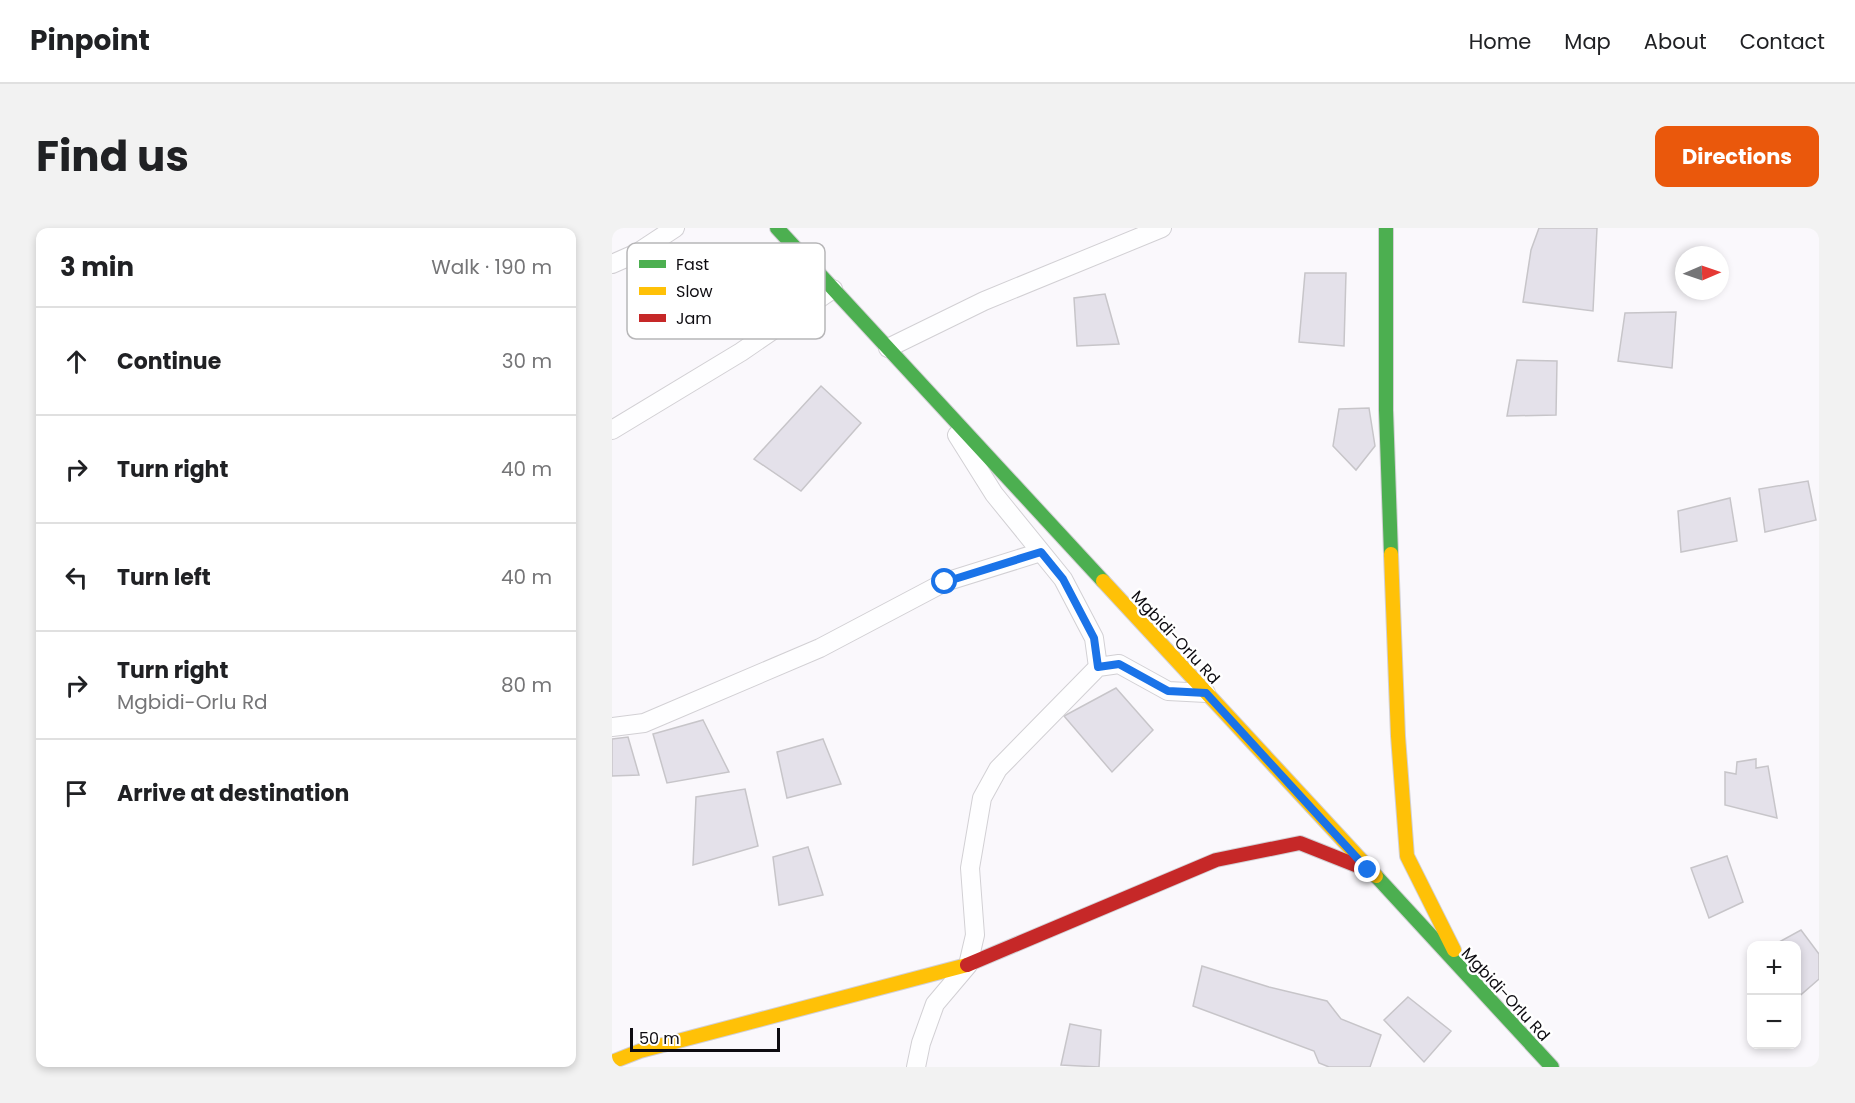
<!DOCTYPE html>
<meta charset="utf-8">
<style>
body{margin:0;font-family:Poppins,sans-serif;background:#f2f2f2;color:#202124}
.controls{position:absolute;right:18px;bottom:18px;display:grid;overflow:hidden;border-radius:12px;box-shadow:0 3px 9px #0003}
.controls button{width:54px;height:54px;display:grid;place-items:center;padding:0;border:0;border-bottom:2px solid #e0e0e0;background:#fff;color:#202124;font:30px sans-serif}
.compass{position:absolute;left:1063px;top:18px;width:54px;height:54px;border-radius:50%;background:#fff;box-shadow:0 3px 9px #0003;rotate:88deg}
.scale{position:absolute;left:18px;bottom:15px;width:150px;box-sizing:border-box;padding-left:6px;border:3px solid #0e0c11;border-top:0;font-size:16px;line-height:21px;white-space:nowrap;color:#0e0c11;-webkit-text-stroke:4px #fff;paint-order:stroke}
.stop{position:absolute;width:18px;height:18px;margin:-14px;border:4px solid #1a73e8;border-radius:50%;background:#fff}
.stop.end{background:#1a73e8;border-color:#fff;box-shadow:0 2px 6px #0008}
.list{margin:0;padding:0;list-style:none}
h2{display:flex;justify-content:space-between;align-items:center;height:78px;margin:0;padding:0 24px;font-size:26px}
h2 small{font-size:20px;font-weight:400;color:#757577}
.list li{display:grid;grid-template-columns:39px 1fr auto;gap:18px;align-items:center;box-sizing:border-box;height:108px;padding:0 24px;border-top:2px solid #e0e0e0}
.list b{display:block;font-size:22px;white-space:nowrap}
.list p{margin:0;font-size:20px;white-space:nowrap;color:#757577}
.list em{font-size:20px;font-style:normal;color:#757577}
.icon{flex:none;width:33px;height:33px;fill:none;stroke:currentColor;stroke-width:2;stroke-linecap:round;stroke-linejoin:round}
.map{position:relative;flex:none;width:1207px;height:839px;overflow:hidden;border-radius:12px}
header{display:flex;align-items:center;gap:36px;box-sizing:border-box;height:84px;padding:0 30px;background:#fff;border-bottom:2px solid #e0e0e0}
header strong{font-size:28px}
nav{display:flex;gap:33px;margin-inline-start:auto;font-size:21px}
.intro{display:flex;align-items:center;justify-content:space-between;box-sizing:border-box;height:144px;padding:0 36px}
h1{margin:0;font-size:42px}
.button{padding:15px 27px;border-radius:12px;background:#ea580c;color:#fff;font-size:21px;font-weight:700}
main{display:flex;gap:36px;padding:0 36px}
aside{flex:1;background:#fff;border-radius:12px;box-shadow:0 3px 9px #0003}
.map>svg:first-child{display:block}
.building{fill:#e4e1ea;stroke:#c7c5c9;stroke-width:1.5}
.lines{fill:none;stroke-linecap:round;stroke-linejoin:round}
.street-casing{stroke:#d2d0d4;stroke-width:20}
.fast-casing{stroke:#d2d0d4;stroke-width:16}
.slow-casing{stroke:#d2d0d4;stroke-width:16}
.jam-casing{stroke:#d2d0d4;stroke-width:16}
.street{stroke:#fefeff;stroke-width:18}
.fast{stroke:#4caf50;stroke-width:14}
.slow{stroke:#ffc107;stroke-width:14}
.jam{stroke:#c62828;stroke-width:14}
.route{stroke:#1a73e8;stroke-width:8}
.labels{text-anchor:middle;stroke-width:5;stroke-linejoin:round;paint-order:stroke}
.street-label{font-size:16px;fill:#0e0c11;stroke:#fff}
.key{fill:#fff;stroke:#b7b6b8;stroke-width:1.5}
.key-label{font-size:16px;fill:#0e0c11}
</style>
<header>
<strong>Pinpoint</strong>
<nav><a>Home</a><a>Map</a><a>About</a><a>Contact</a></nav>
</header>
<div class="intro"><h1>Find us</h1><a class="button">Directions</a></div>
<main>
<aside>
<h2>3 min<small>Walk · 190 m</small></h2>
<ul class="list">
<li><svg class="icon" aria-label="ahead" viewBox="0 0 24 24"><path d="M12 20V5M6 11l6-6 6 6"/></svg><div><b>Continue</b></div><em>30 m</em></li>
<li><svg class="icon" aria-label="right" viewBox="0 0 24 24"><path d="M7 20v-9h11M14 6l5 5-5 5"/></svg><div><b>Turn right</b></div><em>40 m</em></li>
<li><svg class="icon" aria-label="left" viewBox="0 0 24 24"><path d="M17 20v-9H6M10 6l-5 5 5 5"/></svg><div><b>Turn left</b></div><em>40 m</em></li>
<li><svg class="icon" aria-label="right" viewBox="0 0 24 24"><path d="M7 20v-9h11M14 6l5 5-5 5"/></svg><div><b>Turn right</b><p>Mgbidi-Orlu Rd</p></div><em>80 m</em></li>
<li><svg class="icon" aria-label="arrive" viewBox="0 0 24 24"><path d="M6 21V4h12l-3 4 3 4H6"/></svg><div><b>Arrive at destination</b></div></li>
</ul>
</aside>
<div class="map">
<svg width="1207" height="839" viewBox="0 0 1207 839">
<rect width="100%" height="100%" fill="#faf8fc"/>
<path class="building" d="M 927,0 L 985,0 L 981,83 L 911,74 L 919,22 Z
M 693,45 L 734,45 L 732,118 L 687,114 Z
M 493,66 L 507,116 L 465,118 L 462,70 Z
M 1064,84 L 1060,140 L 1006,133 L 1013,85 Z
M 905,132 L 945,133 L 944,187 L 895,188 Z
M 209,158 L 249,195 L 189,263 L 142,231 Z
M 757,180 L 763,218 L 744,242 L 721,218 L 727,181 Z
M 1196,253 L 1204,292 L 1153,304 L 1147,261 Z
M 1118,270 L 1125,313 L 1069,324 L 1066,283 Z
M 504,460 L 541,502 L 500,544 L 452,488 Z
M 91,492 L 117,544 L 55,555 L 41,506 Z
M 16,509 L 27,547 L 0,548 L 0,511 Z
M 211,511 L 229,556 L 175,570 L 165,524 Z
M 1144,531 L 1144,540 L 1156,538 L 1165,590 L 1113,577 L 1113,544 L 1124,546 L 1125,534 Z
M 133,561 L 146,618 L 81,637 L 84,569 Z
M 196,619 L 211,667 L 167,677 L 161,629 Z
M 1115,628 L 1131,674 L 1097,690 L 1079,640 Z
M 1189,702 L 1207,726 L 1207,751 L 1184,771 L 1184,718 L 1160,718 Z
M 590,738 L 657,759 L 715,773 L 729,791 L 769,807 L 758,839 L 717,839 L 707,835 L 702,823 L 581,778 Z
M 796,769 L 839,803 L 812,834 L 772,792 Z
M 458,796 L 489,802 L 487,839 L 449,837 Z"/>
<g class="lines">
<defs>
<path id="street" d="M 0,36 L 25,25 L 63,0
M 276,120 L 372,73 L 550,0
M 0,202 L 129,124 L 221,61
M 345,207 L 382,266 L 451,351 L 482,410 L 486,439
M 0,499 L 32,495 L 208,420 L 333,354 L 429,324
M 304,839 L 309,815 L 323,776 L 356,737 L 363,707 L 358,640 L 370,570 L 386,541 L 486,439 L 507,436 L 556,463 L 594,465"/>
<path id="fast" d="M 165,0 L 491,353
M 774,0 L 774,182 L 779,326
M 764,648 L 940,839"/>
<path id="slow" d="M 779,326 L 786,508 L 795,628 L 842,722
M 491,353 L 764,648
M 0,834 L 28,823 L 355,737"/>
<path id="jam" d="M 355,737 L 604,632 L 688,615 L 751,640"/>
</defs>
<use href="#street" class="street-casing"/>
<use href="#fast" class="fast-casing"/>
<use href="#slow" class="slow-casing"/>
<use href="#jam" class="jam-casing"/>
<use href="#street" class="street"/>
<use href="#fast" class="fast"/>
<use href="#slow" class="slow"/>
<use href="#jam" class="jam"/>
</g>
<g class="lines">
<path class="route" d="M 333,354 L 429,324 L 451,351 L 482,410 L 486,439 L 507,436 L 556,463 L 594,465 L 756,642"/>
</g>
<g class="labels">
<g class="street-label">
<text transform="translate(564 409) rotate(47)" y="6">Mgbidi-Orlu Rd</text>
<text transform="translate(894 766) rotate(47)" y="6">Mgbidi-Orlu Rd</text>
</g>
</g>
<rect x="15" y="15" width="198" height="96" rx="9" class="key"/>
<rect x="27" y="32" width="27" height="8" fill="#4caf50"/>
<rect x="27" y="59" width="27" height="8" fill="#ffc107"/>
<rect x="27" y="86" width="27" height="8" fill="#c62828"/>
<g class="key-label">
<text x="64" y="42">Fast</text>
<text x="64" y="69">Slow</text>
<text x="64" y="96">Jam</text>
</g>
</svg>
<div class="controls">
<button>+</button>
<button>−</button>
</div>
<svg class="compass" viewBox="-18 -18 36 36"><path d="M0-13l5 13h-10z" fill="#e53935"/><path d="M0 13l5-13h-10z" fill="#757577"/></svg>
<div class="scale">50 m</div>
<div class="stop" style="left:333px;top:354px"></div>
<div class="stop end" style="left:756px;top:642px"></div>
</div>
</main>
